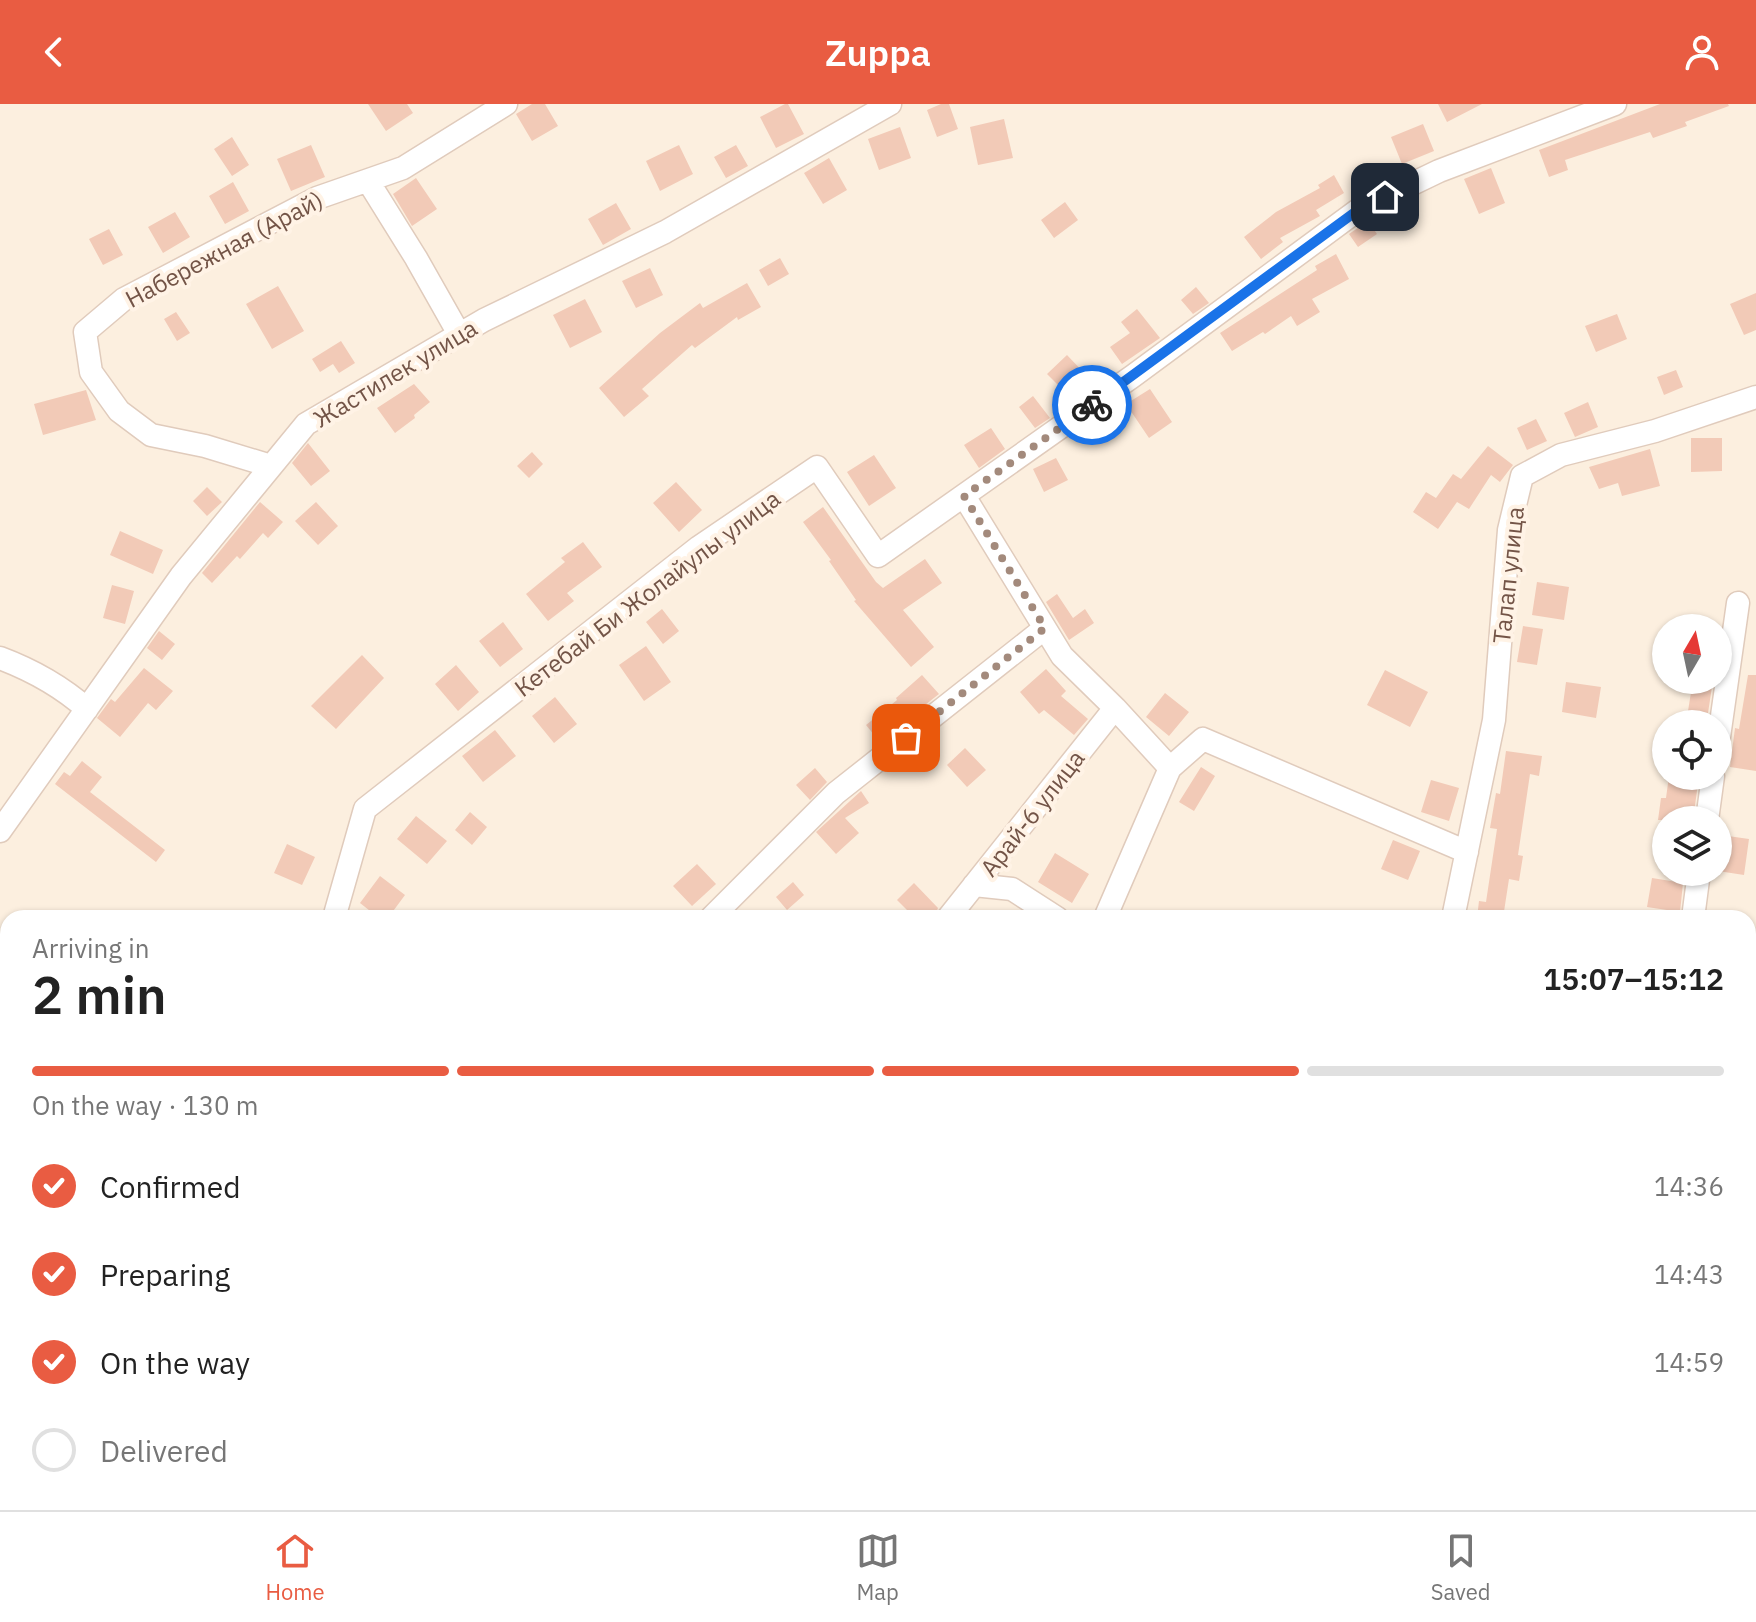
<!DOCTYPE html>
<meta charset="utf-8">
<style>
body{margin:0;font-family:"IBM Plex Sans",sans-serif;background:#f6f6f6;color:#222;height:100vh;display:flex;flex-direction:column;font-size:30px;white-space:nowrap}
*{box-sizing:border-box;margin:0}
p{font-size:26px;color:#767676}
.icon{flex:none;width:44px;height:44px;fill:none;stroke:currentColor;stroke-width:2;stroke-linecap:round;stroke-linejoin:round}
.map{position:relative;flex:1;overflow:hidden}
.details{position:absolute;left:0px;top:806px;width:1756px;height:600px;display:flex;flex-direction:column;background:#fff;border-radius:24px 24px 0 0;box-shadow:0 2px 6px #0004}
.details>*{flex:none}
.needle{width:52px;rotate:9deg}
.fabs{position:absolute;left:1652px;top:510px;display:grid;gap:16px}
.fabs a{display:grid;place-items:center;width:80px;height:80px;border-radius:50%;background:#fff;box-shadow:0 2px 6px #0004;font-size:40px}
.pin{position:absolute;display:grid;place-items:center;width:68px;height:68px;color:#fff;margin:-34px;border-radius:16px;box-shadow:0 4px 12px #0006}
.courier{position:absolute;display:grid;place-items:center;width:80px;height:80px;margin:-40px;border:6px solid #1a73e8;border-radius:50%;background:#fff;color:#222;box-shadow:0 2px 10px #0007}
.head em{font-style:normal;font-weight:600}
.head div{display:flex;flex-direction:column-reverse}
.head{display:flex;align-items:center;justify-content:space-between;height:136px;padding:0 32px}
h1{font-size:52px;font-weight:600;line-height:60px}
.bar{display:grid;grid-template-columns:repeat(4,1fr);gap:12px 8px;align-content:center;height:96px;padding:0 32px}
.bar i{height:10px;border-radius:6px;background:#e0e0e0}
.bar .active{background:#e95c42}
.bar p{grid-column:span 4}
ol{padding:0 32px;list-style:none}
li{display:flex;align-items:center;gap:24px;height:88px}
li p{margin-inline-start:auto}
li .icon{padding:8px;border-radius:50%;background:#e95c42;color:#fff;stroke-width:4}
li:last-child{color:#767676}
li i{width:44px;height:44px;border:4px solid #e0e0e0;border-radius:50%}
header{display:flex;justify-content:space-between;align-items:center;height:104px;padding:0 32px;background:#e95c42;color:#fff;font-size:36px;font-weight:600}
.dock{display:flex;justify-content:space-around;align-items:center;height:112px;border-top:2px solid #e0e0e0;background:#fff;font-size:22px;color:#767676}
.dock a{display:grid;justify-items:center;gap:4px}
.dock .active{color:#e95c42}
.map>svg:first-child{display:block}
</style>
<header><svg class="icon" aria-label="back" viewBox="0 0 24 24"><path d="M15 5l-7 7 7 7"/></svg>Zuppa<svg class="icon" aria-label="person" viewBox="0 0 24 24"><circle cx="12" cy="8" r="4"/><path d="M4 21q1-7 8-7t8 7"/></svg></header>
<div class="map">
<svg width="1756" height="1406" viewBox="0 0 1756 1406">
<rect width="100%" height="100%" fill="#fcefdf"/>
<path fill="#f2cab7" d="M 368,0 L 407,0 L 413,9 L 386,27 Z
M 532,0 L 545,0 L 558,22 L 532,37 L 516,10 Z
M 785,0 L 788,0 L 804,30 L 776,44 L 760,13 Z
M 941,0 L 949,0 L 958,25 L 937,33 L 927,6 Z
M 1438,0 L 1482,0 L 1447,18 Z
M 1660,0 L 1728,0 L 1729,2 L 1685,18 L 1687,22 L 1653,34 L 1650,28 L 1565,56 L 1568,66 L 1549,73 L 1539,46 Z
M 1004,15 L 1013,54 L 978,61 L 970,23 Z
M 1423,20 L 1434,47 L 1402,60 L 1391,33 Z
M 900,23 L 911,54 L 879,66 L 868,35 Z
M 232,33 L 249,61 L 232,72 L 214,45 Z
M 311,41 L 325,73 L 291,87 L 277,55 Z
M 679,41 L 693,70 L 660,87 L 646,57 Z
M 736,41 L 748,62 L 726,74 L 714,53 Z
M 829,54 L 847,86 L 823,100 L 804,69 Z
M 1491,64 L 1505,99 L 1479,110 L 1464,75 Z
M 1334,71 L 1344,89 L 1316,106 L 1320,112 L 1280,134 L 1283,138 L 1261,155 L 1244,133 L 1276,108 L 1320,84 L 1318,81 Z
M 416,74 L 437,105 L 412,122 L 393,90 Z
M 233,78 L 249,107 L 225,120 L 209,92 Z
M 1065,98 L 1078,116 L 1054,134 L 1041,116 Z
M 616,99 L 631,125 L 603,141 L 588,115 Z
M 175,108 L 190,133 L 163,149 L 148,123 Z
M 1368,117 L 1377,130 L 1358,143 L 1349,130 Z
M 109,125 L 123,151 L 103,161 L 89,135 Z
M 1336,150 L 1349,175 L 1312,195 L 1320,208 L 1297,222 L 1291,212 L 1265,230 L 1263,228 L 1232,247 L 1220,229 L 1317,166 L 1315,162 Z
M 780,154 L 789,170 L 768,182 L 759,166 Z
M 650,164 L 663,191 L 636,204 L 622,177 Z
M 747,179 L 761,203 L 738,216 L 737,213 L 695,244 L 692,241 L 642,285 L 649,292 L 624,313 L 599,284 L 660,229 L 700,199 L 703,204 Z
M 278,182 L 304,227 L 272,245 L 246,200 Z
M 1196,183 L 1209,199 L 1193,210 L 1181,196 Z
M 1756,189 L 1756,226 L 1744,231 L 1730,200 Z
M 585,195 L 602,228 L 570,244 L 553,211 Z
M 1137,205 L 1160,234 L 1122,260 L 1110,243 L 1130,229 L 1121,218 Z
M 176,208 L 190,229 L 177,237 L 164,215 Z
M 1617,210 L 1627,235 L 1596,248 L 1585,222 Z
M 341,237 L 355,259 L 339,269 L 333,260 L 320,268 L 312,255 Z
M 1067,251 L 1086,271 L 1067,290 L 1047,270 Z
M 1676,266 L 1683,283 L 1664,291 L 1657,273 Z
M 414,280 L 430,298 L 414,311 L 415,314 L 395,329 L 377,304 Z
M 1150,285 L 1172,318 L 1149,334 L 1126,300 Z
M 86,286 L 96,316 L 43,331 L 34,300 Z
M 1033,292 L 1050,314 L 1035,324 L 1019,303 Z
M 1588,298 L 1598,323 L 1575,333 L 1564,309 Z
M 1536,315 L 1547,337 L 1527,346 L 1517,324 Z
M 991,324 L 1005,345 L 979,364 L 964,341 Z
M 1691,334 L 1722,334 L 1722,367 L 1691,368 Z
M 308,339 L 330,367 L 311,382 L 292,359 Z
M 1488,342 L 1513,361 L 1500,378 L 1491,371 L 1469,405 L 1457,398 L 1438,425 L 1413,408 L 1426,388 L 1436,394 L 1453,370 L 1461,375 Z
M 1650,345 L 1660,382 L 1622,392 L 1618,379 L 1599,385 L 1589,363 Z
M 532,348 L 543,360 L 529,374 L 517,362 Z
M 874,351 L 896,384 L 869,402 L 847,368 Z
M 1056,354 L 1068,376 L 1044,388 L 1033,365 Z
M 676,378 L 702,406 L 679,428 L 653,399 Z
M 207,383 L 222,398 L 207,412 L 193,397 Z
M 260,398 L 283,418 L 268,434 L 263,429 L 240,455 L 237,452 L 212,479 L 202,469 Z
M 316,398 L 338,422 L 318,441 L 295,417 Z
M 823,403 L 876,478 L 883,484 L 925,455 L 942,479 L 903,506 L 934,543 L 911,563 L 854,497 L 856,496 L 829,457 L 831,456 L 803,418 Z
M 120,427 L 163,446 L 153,470 L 110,451 Z
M 583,438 L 602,463 L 567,489 L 574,497 L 548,517 L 526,490 L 565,458 L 561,454 Z
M 1537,478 L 1569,483 L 1564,516 L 1532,511 Z
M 112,481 L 134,487 L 125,520 L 103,514 Z
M 1057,490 L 1073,514 L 1085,505 L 1094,519 L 1069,536 L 1046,498 Z
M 662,505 L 679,527 L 663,540 L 646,518 Z
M 503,518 L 523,545 L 500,563 L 479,537 Z
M 1523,522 L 1543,525 L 1537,561 L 1517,558 Z
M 159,527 L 175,540 L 162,556 L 147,544 Z
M 646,542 L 671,578 L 644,597 L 619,561 Z
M 362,551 L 384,574 L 336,625 L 311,602 Z
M 456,561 L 479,588 L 458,607 L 435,580 Z
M 144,564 L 173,587 L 156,606 L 148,599 L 120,633 L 97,614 L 111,595 L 115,598 Z
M 1046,565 L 1066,587 L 1061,592 L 1088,615 L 1074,631 L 1044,606 L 1039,610 L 1020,588 Z
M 1385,566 L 1428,588 L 1410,623 L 1367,601 Z
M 922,571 L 939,590 L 879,637 L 866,621 L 897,596 L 896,594 Z
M 1748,571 L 1756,571 L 1756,667 L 1730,663 L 1735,624 L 1739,625 Z
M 1693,576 L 1713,576 L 1708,609 L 1688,607 Z
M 1566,578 L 1601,583 L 1596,614 L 1562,608 Z
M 1165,589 L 1189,608 L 1169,632 L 1146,613 Z
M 555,593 L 577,620 L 554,639 L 532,612 Z
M 495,626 L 516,652 L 483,678 L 462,652 Z
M 965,644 L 986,666 L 967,683 L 947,661 Z
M 1506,647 L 1542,652 L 1539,672 L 1530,670 L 1518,751 L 1523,752 L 1519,777 L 1509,775 L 1503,814 L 1477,814 L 1479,797 L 1486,798 L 1497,725 L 1490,724 L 1496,689 L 1500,690 Z
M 82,657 L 102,673 L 90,688 L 165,746 L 156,758 L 55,680 L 64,668 L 70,672 Z
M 1201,663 L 1215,672 L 1194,707 L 1179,698 Z
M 815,664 L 827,678 L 810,696 L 796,681 Z
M 1669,672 L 1699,672 L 1693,716 L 1658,716 L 1661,694 L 1666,694 Z
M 1431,676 L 1459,684 L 1449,717 L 1421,708 Z
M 861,687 L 869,699 L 845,714 L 859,729 L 836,750 L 816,728 Z
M 470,708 L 487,723 L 472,741 L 455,726 Z
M 416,712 L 447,737 L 427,760 L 397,735 Z
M 1721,731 L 1749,735 L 1744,771 L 1718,767 Z
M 1393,736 L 1420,747 L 1408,776 L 1381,765 Z
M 287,740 L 315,753 L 302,781 L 274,769 Z
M 1055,749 L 1089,770 L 1072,799 L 1038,778 Z
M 697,760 L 716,780 L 692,802 L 673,782 Z
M 380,772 L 405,791 L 388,814 L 379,814 L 360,799 Z
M 1652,774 L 1683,779 L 1680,808 L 1647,803 Z
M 793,778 L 804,791 L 787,806 L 776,793 Z
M 914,779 L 938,804 L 934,814 L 915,814 L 897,796 Z"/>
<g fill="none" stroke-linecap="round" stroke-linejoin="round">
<defs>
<path id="minor" d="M 368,77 L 416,154 L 459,230
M 271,362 L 205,342 L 151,331 L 119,307 L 91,268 L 85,228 L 124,195 L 317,94 L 403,64 L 506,0
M 964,392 L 1062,552 L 1115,604 L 1170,664
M 0,554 C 32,566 62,583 87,605
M 1718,640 L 1738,499
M 1707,716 L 1713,672
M 0,727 L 181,472 L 306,320 L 484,216 L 665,128 L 890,0
M 974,781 L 1012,785 L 1057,814
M 334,814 L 365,705 L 699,443 L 817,363 L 878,452 L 1133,272 L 1358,106 L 1439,67 L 1615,0
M 711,814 L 836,689 L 1045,524
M 948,814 L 1115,604
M 1105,814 L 1170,664 L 1203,635 L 1467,748
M 1453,814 L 1494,616 L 1509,426 L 1522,372 L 1561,351 L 1655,327 L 1756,293
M 1693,814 L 1699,768
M 0,882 L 8,902
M 0,1250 L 8,1272
M 1748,1368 L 1756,1368
M 66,1398 L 71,1406
M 322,1398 L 332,1406
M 522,1406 L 526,1398
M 825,1406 L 828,1398
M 1325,1406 L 1326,1398
M 1606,1406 L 1607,1398"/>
</defs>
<use href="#minor" stroke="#e0cbbc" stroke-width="25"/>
<path stroke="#d6ae9a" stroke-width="3" stroke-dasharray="2 6" stroke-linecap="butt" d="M 0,1297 L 8,1319"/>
<use href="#minor" stroke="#fff" stroke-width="22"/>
</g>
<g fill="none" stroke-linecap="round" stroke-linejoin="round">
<path stroke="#a38a7c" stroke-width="8" stroke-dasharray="0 14.4" d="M 906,634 L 1045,524 L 964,392 L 1092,301"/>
<path stroke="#1a73e8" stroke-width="10" d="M 1092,301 L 1358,106 L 1385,93"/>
</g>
<g text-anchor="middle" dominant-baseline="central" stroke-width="8" stroke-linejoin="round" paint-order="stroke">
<g font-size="24" fill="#735447" stroke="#fff3e6">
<text transform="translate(224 145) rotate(-28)">Набережная (Арай)</text>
<text transform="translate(395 269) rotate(-31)">Жастилек улица</text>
<text transform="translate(1508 471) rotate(-84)">Талап улица</text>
<text transform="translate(647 489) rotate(-37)">Кетебай Би Жолайулы улица</text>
<text transform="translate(1032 709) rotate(-52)">Арай-6 улица</text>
</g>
</g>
</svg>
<div class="fabs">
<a><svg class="needle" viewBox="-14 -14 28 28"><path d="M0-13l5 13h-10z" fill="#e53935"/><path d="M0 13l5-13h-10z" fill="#767676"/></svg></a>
<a><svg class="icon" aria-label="locate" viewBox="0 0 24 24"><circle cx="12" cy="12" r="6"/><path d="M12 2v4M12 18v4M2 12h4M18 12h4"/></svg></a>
<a><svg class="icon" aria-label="layers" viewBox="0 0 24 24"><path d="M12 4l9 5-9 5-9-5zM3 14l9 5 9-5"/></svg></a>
</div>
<div class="pin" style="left:906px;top:634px;background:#ea580c"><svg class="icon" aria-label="bag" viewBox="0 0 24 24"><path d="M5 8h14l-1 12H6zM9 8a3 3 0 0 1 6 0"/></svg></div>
<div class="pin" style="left:1385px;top:93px;background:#1f2937"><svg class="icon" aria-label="home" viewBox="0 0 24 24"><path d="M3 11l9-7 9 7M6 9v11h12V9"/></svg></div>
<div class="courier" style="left:1092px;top:301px"><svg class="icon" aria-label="bike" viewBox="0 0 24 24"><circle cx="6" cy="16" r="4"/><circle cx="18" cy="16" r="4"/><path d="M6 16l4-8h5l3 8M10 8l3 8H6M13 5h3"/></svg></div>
<section class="details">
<div class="head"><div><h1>2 min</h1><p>Arriving in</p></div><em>15:07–15:12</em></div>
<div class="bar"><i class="active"></i><i class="active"></i><i class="active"></i><i></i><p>On the way · 130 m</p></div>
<ol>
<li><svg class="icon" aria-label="check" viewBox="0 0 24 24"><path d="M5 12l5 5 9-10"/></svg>Confirmed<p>14:36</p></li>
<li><svg class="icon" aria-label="check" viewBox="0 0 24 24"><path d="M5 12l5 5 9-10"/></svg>Preparing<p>14:43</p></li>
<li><svg class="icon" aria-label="check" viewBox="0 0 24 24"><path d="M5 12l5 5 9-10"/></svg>On the way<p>14:59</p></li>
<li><i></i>Delivered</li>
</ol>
</section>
</div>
<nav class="dock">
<a class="active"><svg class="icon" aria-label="home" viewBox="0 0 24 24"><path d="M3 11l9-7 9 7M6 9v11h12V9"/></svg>Home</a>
<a><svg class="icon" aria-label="map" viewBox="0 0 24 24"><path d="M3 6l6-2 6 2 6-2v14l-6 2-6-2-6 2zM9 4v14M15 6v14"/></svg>Map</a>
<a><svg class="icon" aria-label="saved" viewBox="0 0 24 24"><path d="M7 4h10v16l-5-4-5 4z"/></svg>Saved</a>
</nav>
